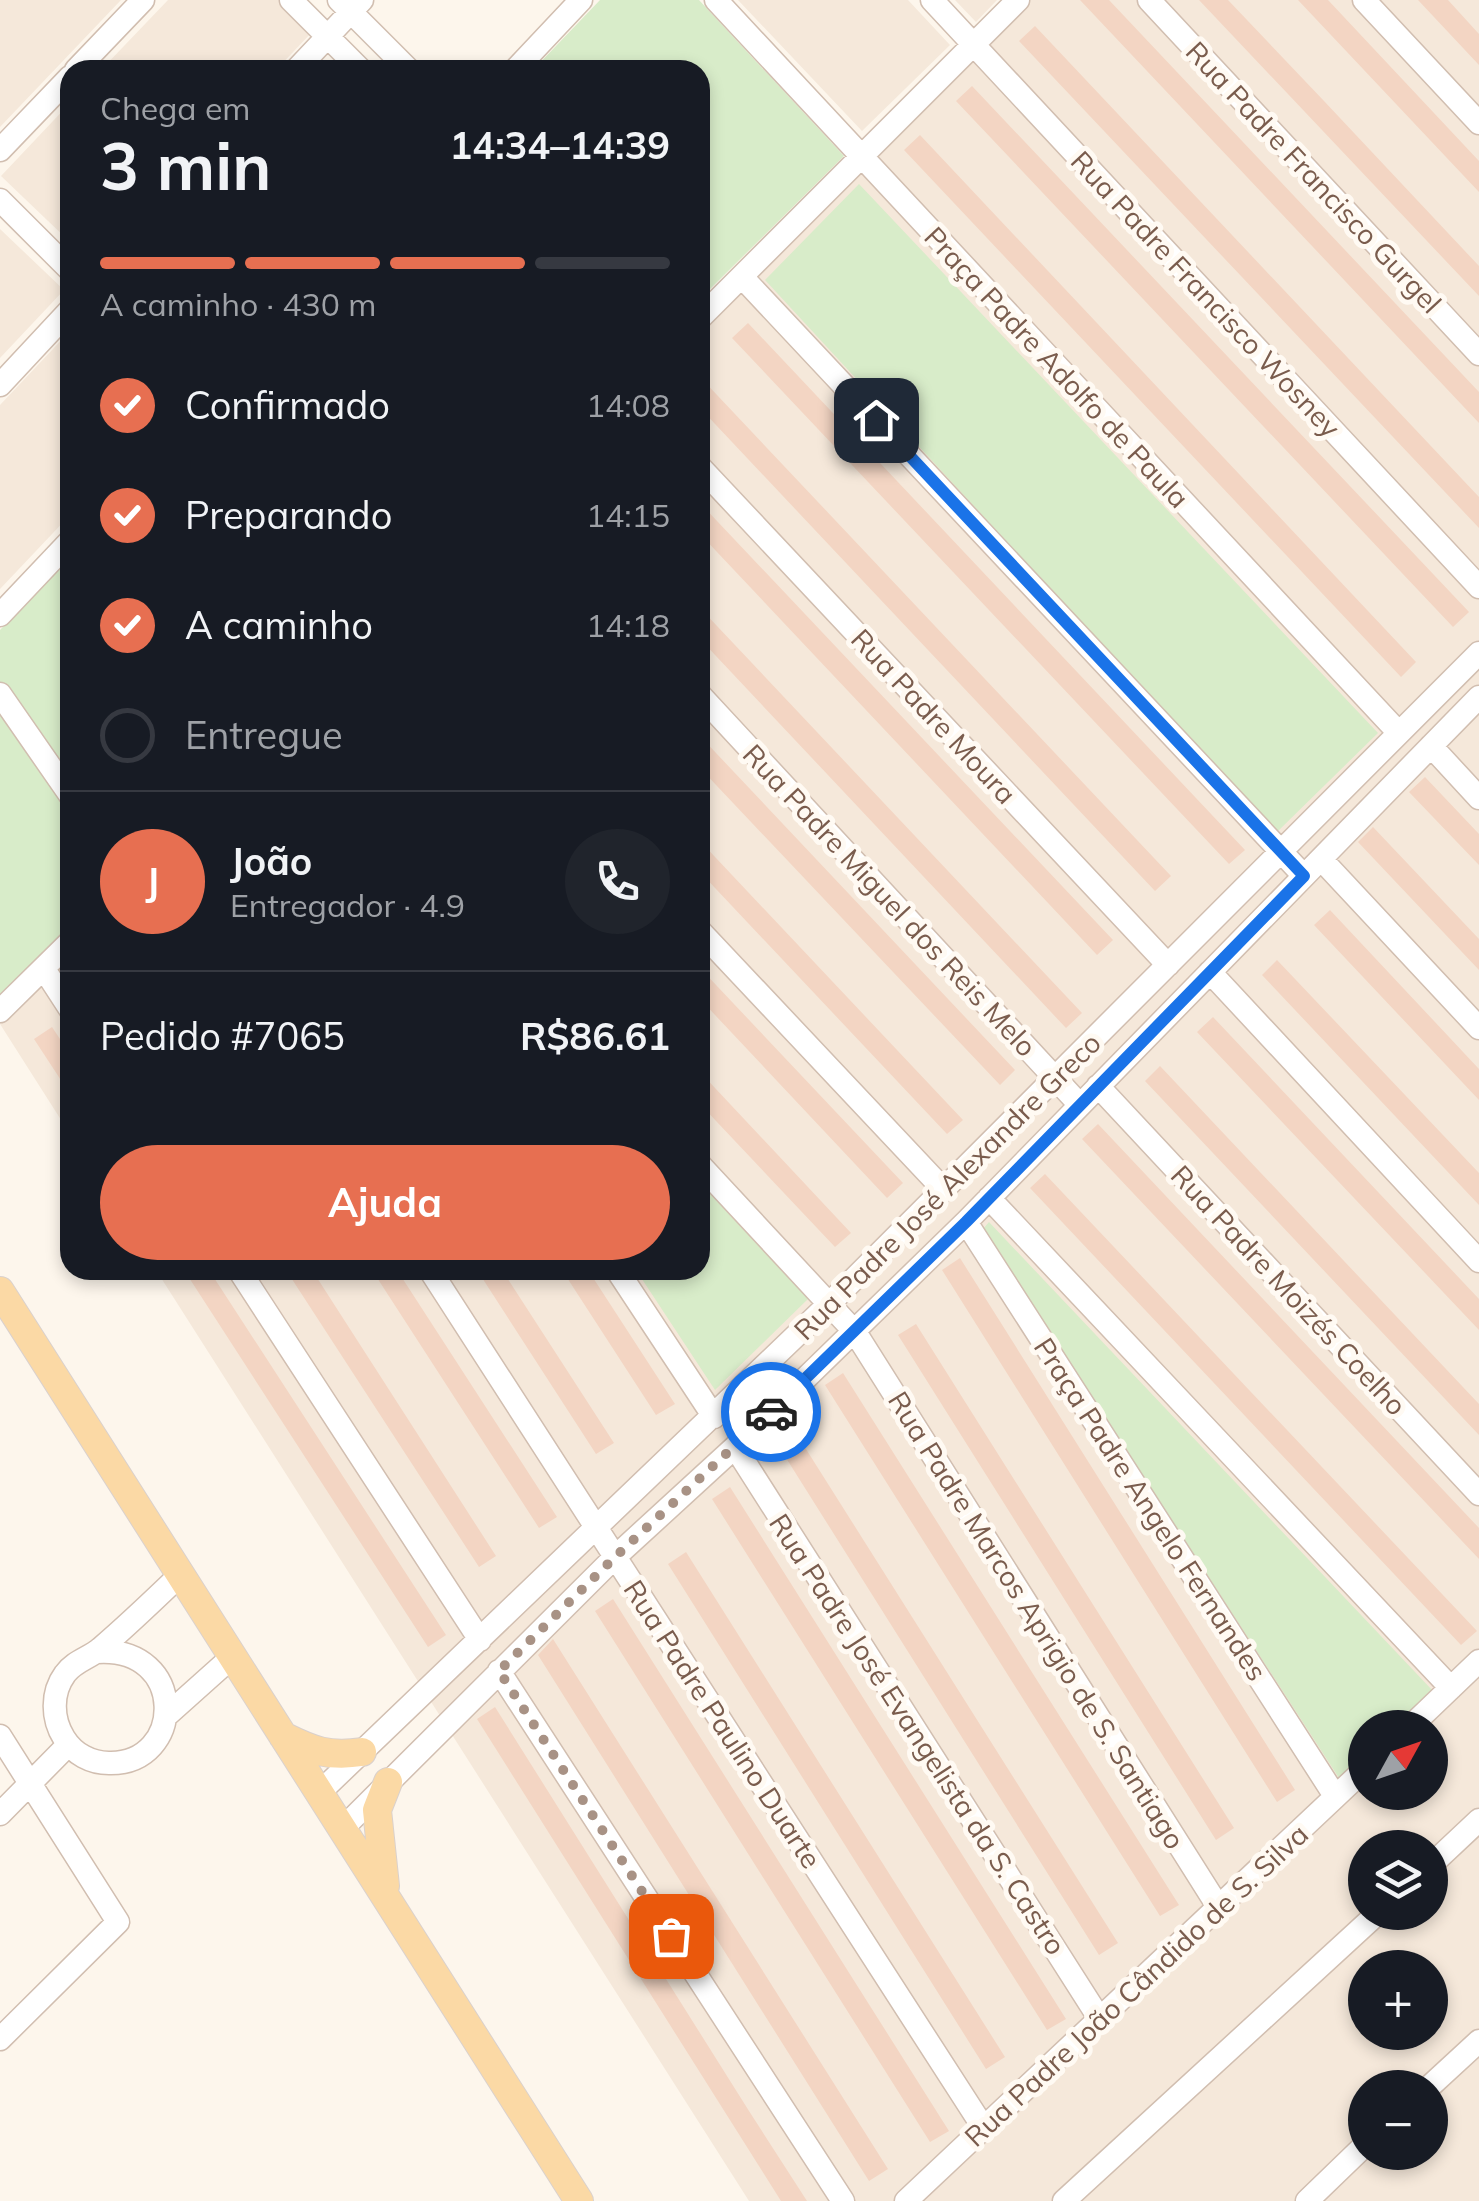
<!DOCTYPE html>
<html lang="pt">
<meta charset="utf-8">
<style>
body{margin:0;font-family:Mulish,sans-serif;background:#20242c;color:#f1f3f6;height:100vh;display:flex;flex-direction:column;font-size:38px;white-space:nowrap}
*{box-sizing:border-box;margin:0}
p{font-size:32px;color:#9ea1a6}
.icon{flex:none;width:55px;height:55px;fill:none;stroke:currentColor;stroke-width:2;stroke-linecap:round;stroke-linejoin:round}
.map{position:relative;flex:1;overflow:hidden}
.drawer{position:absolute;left:60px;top:60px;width:650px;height:1220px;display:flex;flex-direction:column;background:#171b24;border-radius:30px;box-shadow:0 5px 15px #0003}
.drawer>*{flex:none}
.needle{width:65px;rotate:50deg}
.controls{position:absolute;left:1348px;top:1710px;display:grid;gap:20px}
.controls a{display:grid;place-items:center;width:100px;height:100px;border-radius:50%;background:#171b24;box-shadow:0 5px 15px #0003;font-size:50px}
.pin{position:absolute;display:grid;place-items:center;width:85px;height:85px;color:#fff;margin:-42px;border-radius:20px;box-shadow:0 5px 15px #0006}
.courier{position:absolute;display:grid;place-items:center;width:100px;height:100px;margin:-50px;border:8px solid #1a73e8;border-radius:50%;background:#fff;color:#222;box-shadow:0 2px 12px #0007}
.overview em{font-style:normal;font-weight:700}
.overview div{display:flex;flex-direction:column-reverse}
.overview{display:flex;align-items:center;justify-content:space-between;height:170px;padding:0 40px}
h1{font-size:65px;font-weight:700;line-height:75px}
.bar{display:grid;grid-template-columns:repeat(4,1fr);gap:15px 10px;align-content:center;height:120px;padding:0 40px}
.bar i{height:12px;border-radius:8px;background:#363941}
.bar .on{background:#e76f51}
.bar p{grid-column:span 4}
.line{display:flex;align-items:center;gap:25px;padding:0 40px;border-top:2px solid #363941}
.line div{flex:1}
.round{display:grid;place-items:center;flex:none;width:105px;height:105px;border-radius:52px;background:#20242c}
ol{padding:0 40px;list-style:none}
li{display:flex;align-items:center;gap:30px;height:110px}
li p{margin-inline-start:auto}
li .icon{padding:10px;border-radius:50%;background:#e76f51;color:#fff;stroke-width:4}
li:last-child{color:#9ea1a6}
li i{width:55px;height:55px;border:5px solid #363941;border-radius:50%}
.cta{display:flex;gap:20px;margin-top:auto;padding:20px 40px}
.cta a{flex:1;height:115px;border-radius:60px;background:#e76f51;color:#fff;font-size:40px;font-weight:700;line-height:115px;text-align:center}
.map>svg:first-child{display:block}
</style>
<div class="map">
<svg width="1479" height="2201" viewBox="0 0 1479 2201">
<rect width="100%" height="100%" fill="#fdf6ec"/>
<path fill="#f5e8da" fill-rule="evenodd" d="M 0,0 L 121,0 L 0,127 Z
M 168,0 L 280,0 L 313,31 L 276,70 L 101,70 Z
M 738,0 L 908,0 L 950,45 L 862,131 Z
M 955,0 L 997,0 L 976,22 Z
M 1018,0 L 1479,0 L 1479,2201 L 749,2201 L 156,1270 L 700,1270 L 700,318 ZM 1365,1728 L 1430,1728 L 1430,1792 L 1365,1792 ZM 1365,1848 L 1430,1848 L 1430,1912 L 1365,1912 ZM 1365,1968 L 1430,1968 L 1430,2032 L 1365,2032 ZM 1365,2088 L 1430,2088 L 1430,2152 L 1365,2152 Z
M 70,103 L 70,242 L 1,176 Z
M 0,229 L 64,290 L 0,358 Z
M 70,331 L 70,515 L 0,589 L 0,405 Z
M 70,942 L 70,1134 L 0,1024 L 0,1011 Z"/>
<path fill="#d8ecc9" d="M 600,0 L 699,0 L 844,156 L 700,299 L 700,70 L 533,70 Z
M 859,184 L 1378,733 L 1276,833 L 765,280 Z
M 70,556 L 70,925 L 0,995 L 0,630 Z
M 700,1183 L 808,1299 L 715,1390 L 636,1270 L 700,1270 Z
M 989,1222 L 1433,1691 L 1393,1727 L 1365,1728 L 1365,1754 L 1339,1778 L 983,1229 Z"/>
<path fill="#f3d5c3" d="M 1080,0 L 1109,0 L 1479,392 L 1479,423 Z
M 1199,0 L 1228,0 L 1324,101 L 1479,266 L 1479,296 Z
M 1298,0 L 1328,0 L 1479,161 L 1479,192 Z
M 1418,0 L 1448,0 L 1479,34 L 1479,65 Z
M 1035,26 L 1479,497 L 1479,528 L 1019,41 Z
M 972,86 L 1469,612 L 1453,627 L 956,101 Z
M 920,135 L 1416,662 L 1401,677 L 904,150 Z
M 748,323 L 1245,850 L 1229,864 L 732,338 Z
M 700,377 L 1171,876 L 1155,891 L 700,408 Z
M 700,503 L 1113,940 L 1097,955 L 700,534 Z
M 700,608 L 1082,1013 L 1066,1028 L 700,639 Z
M 700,736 L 1015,1070 L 1000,1085 L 700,768 Z
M 1425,777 L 1479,834 L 1479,865 L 1409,792 Z
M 1373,827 L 1479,939 L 1479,970 L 1358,842 Z
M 700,841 L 963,1120 L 947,1134 L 700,872 Z
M 1330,910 L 1479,1069 L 1479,1100 L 1314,925 Z
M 1277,960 L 1479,1173 L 1479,1205 L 1262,975 Z
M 700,968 L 903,1183 L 887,1198 L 700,999 Z
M 1213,1017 L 1479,1299 L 1479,1330 L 1197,1032 Z
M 52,1027 L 70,1054 L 70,1094 L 34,1039 Z
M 1160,1066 L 1479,1404 L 1479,1435 L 1145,1081 Z
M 700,1072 L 851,1233 L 835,1247 L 700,1104 Z
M 1098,1124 L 1479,1528 L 1479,1559 L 1082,1139 Z
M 1045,1174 L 1477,1631 L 1461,1645 L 1030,1188 Z
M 960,1258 L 1295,1790 L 1277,1802 L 942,1270 Z
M 184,1270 L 209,1270 L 446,1635 L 428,1647 Z
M 286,1270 L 312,1270 L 496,1556 L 479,1567 Z
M 372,1270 L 397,1270 L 557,1517 L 539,1528 Z
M 477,1270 L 502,1270 L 614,1443 L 596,1454 Z
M 562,1270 L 588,1270 L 675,1404 L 656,1415 Z
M 916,1324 L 1234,1828 L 1216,1840 L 898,1335 Z
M 843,1373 L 1179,1905 L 1160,1916 L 825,1385 Z
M 799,1438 L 1118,1943 L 1099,1955 L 781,1450 Z
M 730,1487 L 1066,2019 L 1047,2030 L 712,1499 Z
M 686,1552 L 1005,2057 L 986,2069 L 668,1564 Z
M 613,1599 L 949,2131 L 930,2142 L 595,1611 Z
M 553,1639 L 888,2169 L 869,2181 L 538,1655 Z
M 495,1707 L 749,2111 L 807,2201 L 781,2201 L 764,2174 L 477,1719 Z"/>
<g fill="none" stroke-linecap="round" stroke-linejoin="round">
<defs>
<path id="minor" d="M 291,0 L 361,70
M 339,0 L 409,70
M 716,0 L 1399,733
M 932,0 L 1479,587
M 1149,0 L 1479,354
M 1364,0 L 1479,123
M 76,70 L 143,0
M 296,70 L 362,0
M 515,70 L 581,0
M 0,150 L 70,77
M 0,200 L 70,270
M 742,277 L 1304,876
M 700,318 L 1018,0
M 0,385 L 70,310
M 700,467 L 1168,965
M 0,615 L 70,541
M 0,694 L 70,795
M 700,695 L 1080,1105
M 1431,746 L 1479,798
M 1321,859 L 1479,1028
M 700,931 L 944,1190
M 44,969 L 70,1009
M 1210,972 L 1479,1261
M 0,1011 L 70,942
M 1098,1086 L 1479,1494
M 700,1165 L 855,1332 L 1219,1908
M 989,1198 L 1451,1688
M 966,1222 L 1335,1796
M 239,1270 L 480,1640
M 430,1270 L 983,2127
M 617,1270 L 714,1417
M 735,1447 L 1101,2021
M 97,1652 C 188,1646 185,1765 109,1763 C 91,1763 74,1754 64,1738 C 52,1719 51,1693 65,1674 C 74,1661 90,1658 101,1648 C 128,1625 154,1600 180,1575
M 499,1671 L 843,2201
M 166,1716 L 232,1657
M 1409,1728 L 1479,1661
M 0,1736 L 118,1922 L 0,2039
M 320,1792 L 830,1303 L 1479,653
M 0,1814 L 68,1745
M 343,1828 L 615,1557 L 735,1447 L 966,1222 L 1479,697
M 1430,1866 L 1479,1820
M 1428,2088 L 1479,2041
M 906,2201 L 1365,1769
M 1064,2201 L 1379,1912
M 1307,2201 L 1365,2145"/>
<path id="major" d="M 0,1291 L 579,2201
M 283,1736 C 313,1751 329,1757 362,1752
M 385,1886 L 377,1810 L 388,1782"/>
</defs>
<use href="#minor" stroke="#d1beb0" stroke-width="25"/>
<use href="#major" stroke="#dad1cd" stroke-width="30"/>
<use href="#minor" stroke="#fff" stroke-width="22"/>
<use href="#major" stroke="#fbd9a5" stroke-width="28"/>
</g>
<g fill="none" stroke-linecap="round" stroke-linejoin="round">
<path stroke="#a89285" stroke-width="10" stroke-dasharray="0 18" d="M 671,1936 L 499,1671 L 615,1557 L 771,1412"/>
<path stroke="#1a73e8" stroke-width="12" d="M 771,1412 L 966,1222 L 1304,876 L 876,420"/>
</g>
<g text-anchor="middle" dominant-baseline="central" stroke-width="10" stroke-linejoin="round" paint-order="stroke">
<g font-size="28" fill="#7a5c4d" stroke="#fffaf3">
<text transform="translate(1314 177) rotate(47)">Rua Padre Francisco Gurgel</text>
<text transform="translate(1206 294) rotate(47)">Rua Padre Francisco Wosney</text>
<text transform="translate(1057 367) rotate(47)">Praça Padre Adolfo de Paula</text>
<text transform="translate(934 716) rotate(47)">Rua Padre Moura</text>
<text transform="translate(890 900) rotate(47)">Rua Padre Miguel dos Reis Melo</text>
<text transform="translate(947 1186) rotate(-45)">Rua Padre José Alexandre Greco</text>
<text transform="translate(1289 1290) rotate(47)">Rua Padre Moizés Coelho</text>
<text transform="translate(1151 1509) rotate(57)">Praça Padre Angelo Fernandes</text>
<text transform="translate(1037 1620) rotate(58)">Rua Padre Marcos Aprigio de S. Santiago</text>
<text transform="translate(723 1724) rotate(57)">Rua Padre Paulino Duarte</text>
<text transform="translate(918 1734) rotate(57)">Rua Padre José Evangelista da S. Castro</text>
<text transform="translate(1136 1985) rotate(-43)">Rua Padre João Cândido de S. Silva</text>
</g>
</g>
</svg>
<div class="controls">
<a><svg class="needle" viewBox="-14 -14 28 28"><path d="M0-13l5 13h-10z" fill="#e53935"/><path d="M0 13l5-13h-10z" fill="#9ea1a6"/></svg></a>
<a><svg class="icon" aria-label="layers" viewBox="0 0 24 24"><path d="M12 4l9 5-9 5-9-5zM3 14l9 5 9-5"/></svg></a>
<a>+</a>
<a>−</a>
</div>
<div class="pin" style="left:671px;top:1936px;background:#ea580c"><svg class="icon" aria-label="bag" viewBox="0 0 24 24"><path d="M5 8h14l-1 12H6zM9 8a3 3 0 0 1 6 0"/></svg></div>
<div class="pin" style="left:876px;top:420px;background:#1f2937"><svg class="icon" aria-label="home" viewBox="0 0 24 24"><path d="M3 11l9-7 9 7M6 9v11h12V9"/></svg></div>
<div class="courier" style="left:771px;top:1412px"><svg class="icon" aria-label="car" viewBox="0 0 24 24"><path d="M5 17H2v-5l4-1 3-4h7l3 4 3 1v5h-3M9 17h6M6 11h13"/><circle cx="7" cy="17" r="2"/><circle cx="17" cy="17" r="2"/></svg></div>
<section class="drawer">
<div class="overview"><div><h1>3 min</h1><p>Chega em</p></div><em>14:34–14:39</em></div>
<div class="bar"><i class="on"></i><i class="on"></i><i class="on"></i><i></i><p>A caminho · 430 m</p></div>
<ol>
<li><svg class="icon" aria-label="check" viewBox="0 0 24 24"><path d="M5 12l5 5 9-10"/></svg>Confirmado<p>14:08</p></li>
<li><svg class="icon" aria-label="check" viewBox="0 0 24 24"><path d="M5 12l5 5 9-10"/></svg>Preparando<p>14:15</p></li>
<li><svg class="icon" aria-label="check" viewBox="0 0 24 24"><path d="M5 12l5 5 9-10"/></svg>A caminho<p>14:18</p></li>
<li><i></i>Entregue</li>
</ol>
<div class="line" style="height:180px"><b class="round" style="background:#e76f51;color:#fff">J</b><div><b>João</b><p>Entregador · 4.9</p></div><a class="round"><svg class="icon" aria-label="phone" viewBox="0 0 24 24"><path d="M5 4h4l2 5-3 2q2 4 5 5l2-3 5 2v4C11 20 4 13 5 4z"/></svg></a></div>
<div class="line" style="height:130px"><div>Pedido #7065</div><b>R$86.61</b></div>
<div class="cta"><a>Ajuda</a></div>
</section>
</div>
